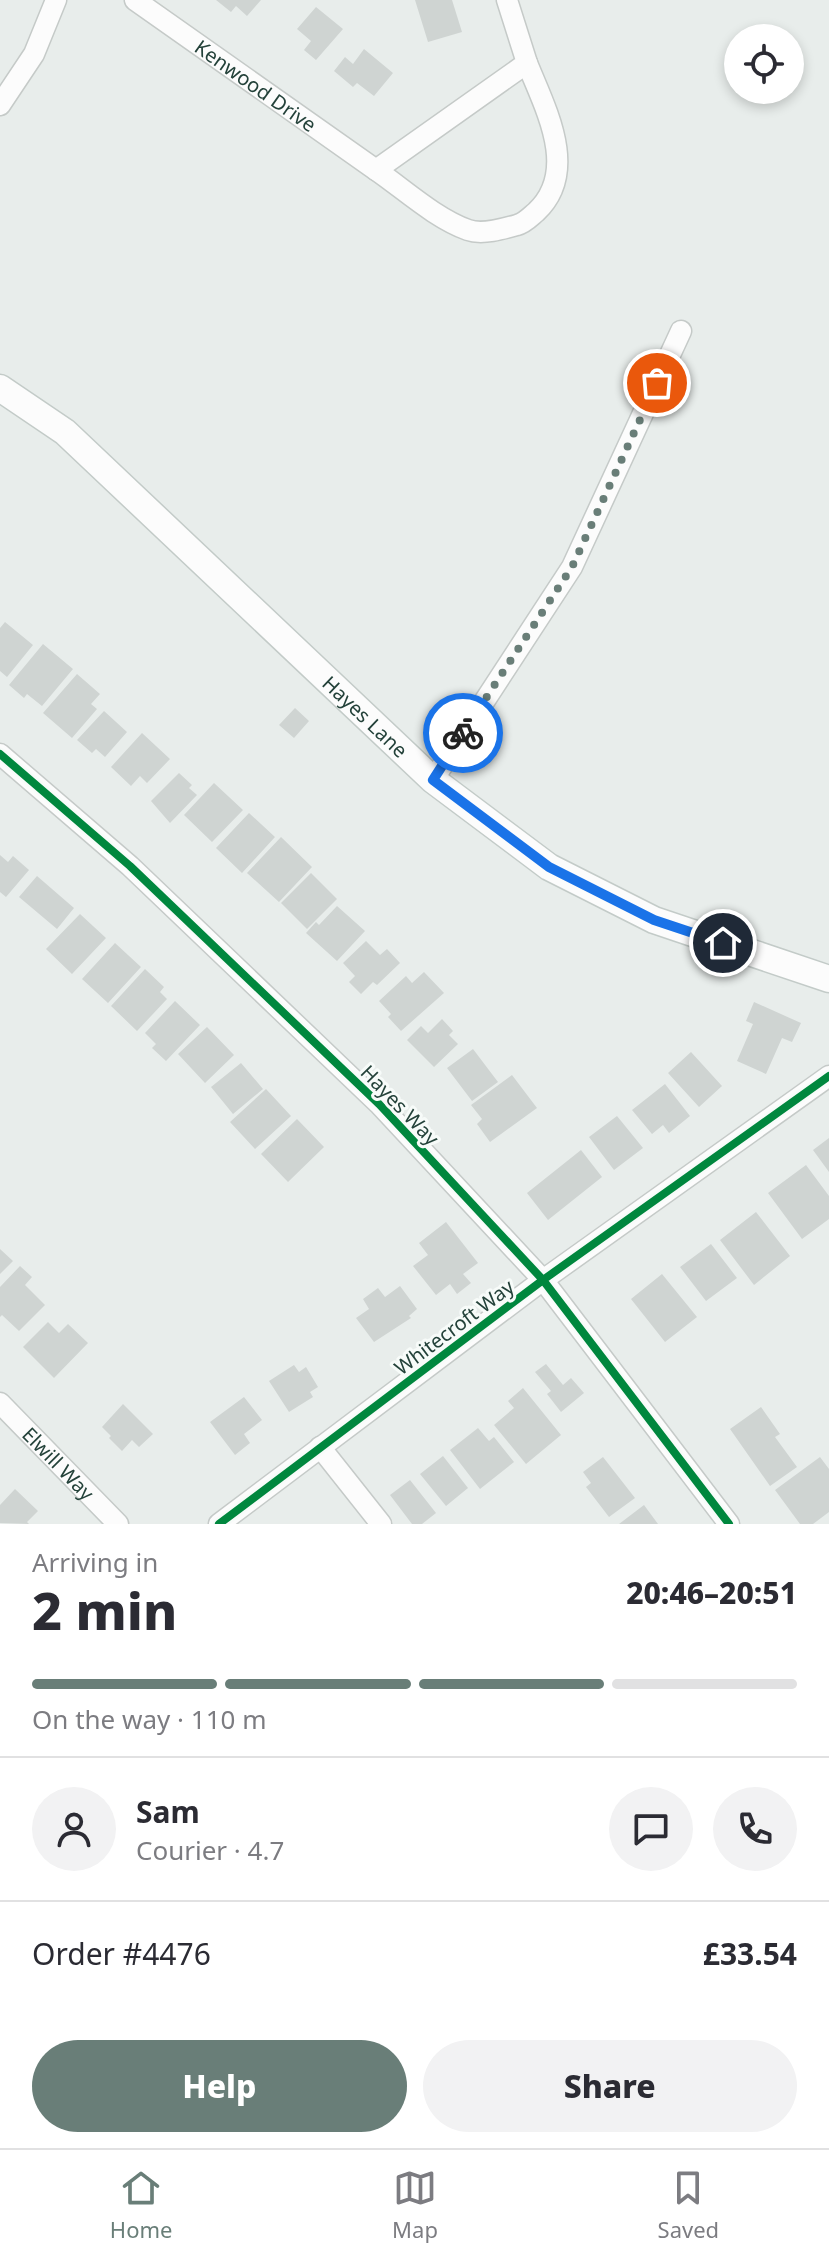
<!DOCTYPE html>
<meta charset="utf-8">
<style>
body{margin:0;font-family:"Noto Sans",sans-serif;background:#f2f2f3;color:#2b2b33;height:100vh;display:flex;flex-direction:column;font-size:30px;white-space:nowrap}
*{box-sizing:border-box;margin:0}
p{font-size:26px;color:#7c7c81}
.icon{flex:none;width:44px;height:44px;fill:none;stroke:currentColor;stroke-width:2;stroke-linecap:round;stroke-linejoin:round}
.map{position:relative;height:1524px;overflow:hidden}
.sheet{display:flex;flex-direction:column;background:#fff;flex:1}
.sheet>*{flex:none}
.buttons{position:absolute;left:724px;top:24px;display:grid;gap:16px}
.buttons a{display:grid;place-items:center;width:80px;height:80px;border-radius:50%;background:#fff;box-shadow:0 4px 12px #0003;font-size:40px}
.pin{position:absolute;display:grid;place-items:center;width:68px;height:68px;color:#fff;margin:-34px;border:4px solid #fff;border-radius:50%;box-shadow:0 2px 8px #0007}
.courier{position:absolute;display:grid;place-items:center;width:80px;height:80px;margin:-40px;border:6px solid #1a73e8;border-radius:50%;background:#fff;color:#222;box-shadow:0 2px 10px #0007}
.headline em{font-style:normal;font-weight:800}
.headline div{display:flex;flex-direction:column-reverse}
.headline{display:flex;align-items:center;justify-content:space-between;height:136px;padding:0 32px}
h1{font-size:52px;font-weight:800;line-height:60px}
.bar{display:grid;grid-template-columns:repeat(4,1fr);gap:12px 8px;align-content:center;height:96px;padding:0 32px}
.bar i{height:10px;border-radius:6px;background:#e1e1e2}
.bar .active{background:#697e78}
.bar p{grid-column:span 4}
.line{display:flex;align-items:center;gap:20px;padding:0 32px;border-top:2px solid #e1e1e2}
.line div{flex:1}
.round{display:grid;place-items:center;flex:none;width:84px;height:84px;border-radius:42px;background:#f2f2f3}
.button{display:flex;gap:16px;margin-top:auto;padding:16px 32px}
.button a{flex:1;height:92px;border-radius:48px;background:#697e78;color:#fff;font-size:32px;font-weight:800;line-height:92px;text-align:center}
.button a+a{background:#f2f2f3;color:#2b2b33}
.menu{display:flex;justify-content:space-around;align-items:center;height:112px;border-top:2px solid #e1e1e2;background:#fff;font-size:22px;color:#7c7c81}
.menu a{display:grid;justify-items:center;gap:4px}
.menu .active{color:#697e78}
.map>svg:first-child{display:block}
</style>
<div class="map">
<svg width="829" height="1524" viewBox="0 0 829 1524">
<rect width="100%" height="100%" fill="#e8edeb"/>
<path fill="#cfd4d2" d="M 216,0 L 261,0 L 247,16 L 236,6 L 231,12 Z
M 415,0 L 452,0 L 462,32 L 428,42 Z
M 316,7 L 343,29 L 316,60 L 304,50 L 311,41 L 297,29 Z
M 364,49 L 393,73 L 374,96 L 357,83 L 353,87 L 334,71 L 345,57 L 353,64 Z
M 5,622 L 33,645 L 7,677 L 0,671 L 0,628 Z
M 43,644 L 73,669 L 42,706 L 27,694 L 24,698 L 9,685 Z
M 77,674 L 100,694 L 91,704 L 97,709 L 72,738 L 43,713 Z
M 295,708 L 309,721 L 294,738 L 279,725 Z
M 104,711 L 127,732 L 105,757 L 96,749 L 92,753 L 77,740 Z
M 142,733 L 170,759 L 147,783 L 140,776 L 131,786 L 111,767 Z
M 179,773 L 192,785 L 189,788 L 197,795 L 170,823 L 151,801 Z
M 214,783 L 243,810 L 212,842 L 184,815 Z
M 249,813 L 275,837 L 242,873 L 216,848 Z
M 281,837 L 312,867 L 279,902 L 247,873 Z
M 0,855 L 8,862 L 13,856 L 29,870 L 6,897 L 0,892 Z
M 311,873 L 337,899 L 307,929 L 281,903 Z
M 37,876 L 74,908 L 57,929 L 19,897 Z
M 337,906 L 365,931 L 337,961 L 306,933 L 316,922 L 319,925 Z
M 80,914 L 106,938 L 72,974 L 46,949 Z
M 366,941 L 380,955 L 387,949 L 400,963 L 377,985 L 373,982 L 361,994 L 349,982 L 355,976 L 343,963 Z
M 115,943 L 141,967 L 108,1003 L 82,979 Z
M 145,969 L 164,987 L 160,992 L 167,999 L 137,1031 L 111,1006 Z
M 424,972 L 444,993 L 401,1031 L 388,1017 L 391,1014 L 379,1001 L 406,976 L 412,983 Z
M 175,1001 L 200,1025 L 166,1061 L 152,1048 L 156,1044 L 145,1033 Z
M 754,1002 L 801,1023 L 792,1042 L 782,1038 L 766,1074 L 737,1061 L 753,1024 L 746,1021 Z
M 442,1019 L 453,1031 L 449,1035 L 458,1044 L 434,1067 L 407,1040 L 421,1026 L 428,1033 Z
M 207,1027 L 234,1055 L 205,1083 L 178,1054 Z
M 473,1049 L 498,1082 L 472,1101 L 447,1068 Z
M 691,1052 L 722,1086 L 699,1107 L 668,1073 Z
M 241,1063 L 263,1089 L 233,1114 L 211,1087 Z
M 512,1075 L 537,1108 L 490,1142 L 477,1124 L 482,1119 L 471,1105 Z
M 665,1084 L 690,1116 L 669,1133 L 663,1125 L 652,1134 L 632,1110 Z
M 266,1089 L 291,1116 L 255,1149 L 230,1122 Z
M 617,1116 L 643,1148 L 614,1170 L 589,1137 Z
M 297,1119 L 324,1147 L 288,1182 L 261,1154 Z
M 829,1138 L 829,1172 L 813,1150 Z
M 581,1150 L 602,1177 L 548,1220 L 527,1193 Z
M 806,1165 L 829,1196 L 829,1219 L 802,1239 L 768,1193 Z
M 756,1212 L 790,1256 L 754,1285 L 720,1240 Z
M 446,1222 L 478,1263 L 463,1274 L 471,1283 L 457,1294 L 450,1284 L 436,1295 L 413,1266 L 428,1255 L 419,1243 Z
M 711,1244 L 737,1278 L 706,1301 L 680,1267 Z
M 0,1249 L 13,1261 L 0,1274 Z
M 20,1266 L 32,1277 L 25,1285 L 45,1305 L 19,1331 L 2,1315 L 0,1317 L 0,1287 Z
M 662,1274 L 697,1317 L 665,1342 L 631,1299 Z
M 400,1286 L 417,1309 L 409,1316 L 411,1318 L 374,1342 L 356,1318 L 369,1309 L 363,1299 L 378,1288 L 385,1297 Z
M 48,1322 L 59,1333 L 68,1324 L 88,1343 L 54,1378 L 23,1347 Z
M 546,1364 L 563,1385 L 571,1378 L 584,1393 L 561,1412 L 547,1394 L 551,1391 L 535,1372 Z
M 294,1365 L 299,1372 L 306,1367 L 318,1387 L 310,1392 L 313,1397 L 289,1412 L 269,1381 Z
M 523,1388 L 561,1435 L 526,1464 L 494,1425 L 514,1408 L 508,1401 Z
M 244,1397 L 262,1420 L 244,1434 L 250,1443 L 235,1455 L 210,1422 Z
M 123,1404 L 153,1434 L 139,1447 L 132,1440 L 122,1451 L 109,1438 L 111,1436 L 102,1427 Z
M 761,1407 L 780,1434 L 775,1437 L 797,1467 L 770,1486 L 730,1429 Z
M 478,1428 L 489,1441 L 494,1437 L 514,1462 L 480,1489 L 450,1450 Z
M 443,1456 L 468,1488 L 446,1506 L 420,1474 Z
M 603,1457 L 635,1498 L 609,1517 L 586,1487 L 591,1483 L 583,1472 Z
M 820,1457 L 829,1469 L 829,1512 L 813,1524 L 800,1524 L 775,1490 Z
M 410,1480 L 436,1513 L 422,1524 L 412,1524 L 390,1495 Z
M 15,1489 L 38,1511 L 27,1522 L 29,1524 L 0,1523 L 0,1505 Z
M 644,1505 L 658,1524 L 619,1524 Z"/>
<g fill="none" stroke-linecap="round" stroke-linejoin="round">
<defs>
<g id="minor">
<path id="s1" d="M 135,0 L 376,170 L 527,63 L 507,0"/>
<path d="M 0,105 L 34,54 L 56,0"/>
<path d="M 376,170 C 405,190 435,218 468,230 C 482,235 503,229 517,225 C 525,223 530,217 536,212 C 580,171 545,108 527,63"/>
<path d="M 0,754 L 130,866 L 379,1104 L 543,1280 L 729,1524"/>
<path d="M 433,780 L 572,567 L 681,331"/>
<path id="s2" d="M 0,1403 L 118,1524"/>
<path d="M 320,1447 L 381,1524"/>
<path d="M 219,1524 L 543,1280 L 829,1076"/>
</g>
<g id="secondary">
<path id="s3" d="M 0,388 L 65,432 L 433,780 L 549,867 L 654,920 L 829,979"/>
</g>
</defs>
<use href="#minor" stroke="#c5cac8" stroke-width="23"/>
<use href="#secondary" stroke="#c3cbc8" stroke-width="29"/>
<use href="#minor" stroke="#fcfcfc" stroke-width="20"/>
<use href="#secondary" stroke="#fcfcfc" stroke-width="26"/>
<defs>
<path id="cycleway" d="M 0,754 L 130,866 L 379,1104 L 543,1280 L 729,1524
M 219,1524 L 543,1280 L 829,1076"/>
</defs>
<use href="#cycleway" stroke="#f7fbf9" stroke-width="13"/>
<use href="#cycleway" stroke="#00873e" stroke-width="8"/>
</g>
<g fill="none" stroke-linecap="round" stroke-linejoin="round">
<path stroke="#697e78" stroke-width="8" stroke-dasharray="0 14.4" d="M 463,733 L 572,567 L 657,383"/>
<path stroke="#1a73e8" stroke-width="10" d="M 463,733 L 433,780 L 549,867 L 654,920 L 723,943"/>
</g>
<g text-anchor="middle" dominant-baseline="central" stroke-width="6" stroke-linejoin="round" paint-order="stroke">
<g font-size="20" fill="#24423a" stroke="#f7fbf9">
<text stroke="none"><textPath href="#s1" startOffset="148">Kenwood Drive</textPath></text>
<text stroke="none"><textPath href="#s3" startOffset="492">Hayes Lane</textPath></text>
<text transform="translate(400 1105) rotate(46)">Hayes Way</text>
<text transform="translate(454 1327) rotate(-37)">Whitecroft Way</text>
<text stroke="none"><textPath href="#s2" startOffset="84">Elwill Way</textPath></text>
</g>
</g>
</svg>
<div class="buttons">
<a><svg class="icon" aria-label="locate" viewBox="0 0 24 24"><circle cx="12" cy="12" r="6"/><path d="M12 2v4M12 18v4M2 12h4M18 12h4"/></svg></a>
</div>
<div class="pin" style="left:657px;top:383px;background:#ea580c"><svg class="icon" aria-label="bag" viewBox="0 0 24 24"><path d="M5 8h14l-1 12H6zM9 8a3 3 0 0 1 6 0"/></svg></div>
<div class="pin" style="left:723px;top:943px;background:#1f2937"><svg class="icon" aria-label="home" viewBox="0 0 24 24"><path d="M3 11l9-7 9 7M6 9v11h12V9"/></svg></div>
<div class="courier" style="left:463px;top:733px"><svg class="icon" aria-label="bike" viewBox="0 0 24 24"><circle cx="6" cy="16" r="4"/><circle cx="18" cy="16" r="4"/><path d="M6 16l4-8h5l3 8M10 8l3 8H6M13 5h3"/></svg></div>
</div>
<section class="sheet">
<div class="headline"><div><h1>2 min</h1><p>Arriving in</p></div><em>20:46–20:51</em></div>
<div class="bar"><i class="active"></i><i class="active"></i><i class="active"></i><i></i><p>On the way · 110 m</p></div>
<div class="line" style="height:144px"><a class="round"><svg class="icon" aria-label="person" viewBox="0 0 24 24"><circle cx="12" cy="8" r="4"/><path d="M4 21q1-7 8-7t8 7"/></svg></a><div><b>Sam</b><p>Courier · 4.7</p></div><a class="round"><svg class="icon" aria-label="chat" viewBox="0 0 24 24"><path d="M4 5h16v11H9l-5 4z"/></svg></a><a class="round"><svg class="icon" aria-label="phone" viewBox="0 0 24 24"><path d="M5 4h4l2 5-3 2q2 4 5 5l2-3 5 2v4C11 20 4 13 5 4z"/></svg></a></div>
<div class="line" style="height:104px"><div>Order #4476</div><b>£33.54</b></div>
<div class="button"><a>Help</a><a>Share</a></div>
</section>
<nav class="menu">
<a class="active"><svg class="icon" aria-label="home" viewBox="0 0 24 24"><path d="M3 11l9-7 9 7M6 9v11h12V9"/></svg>Home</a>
<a><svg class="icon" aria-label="map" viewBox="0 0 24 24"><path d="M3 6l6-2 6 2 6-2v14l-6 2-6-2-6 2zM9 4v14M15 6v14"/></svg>Map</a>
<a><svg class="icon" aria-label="saved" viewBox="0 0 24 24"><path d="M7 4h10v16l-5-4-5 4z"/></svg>Saved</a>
</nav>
